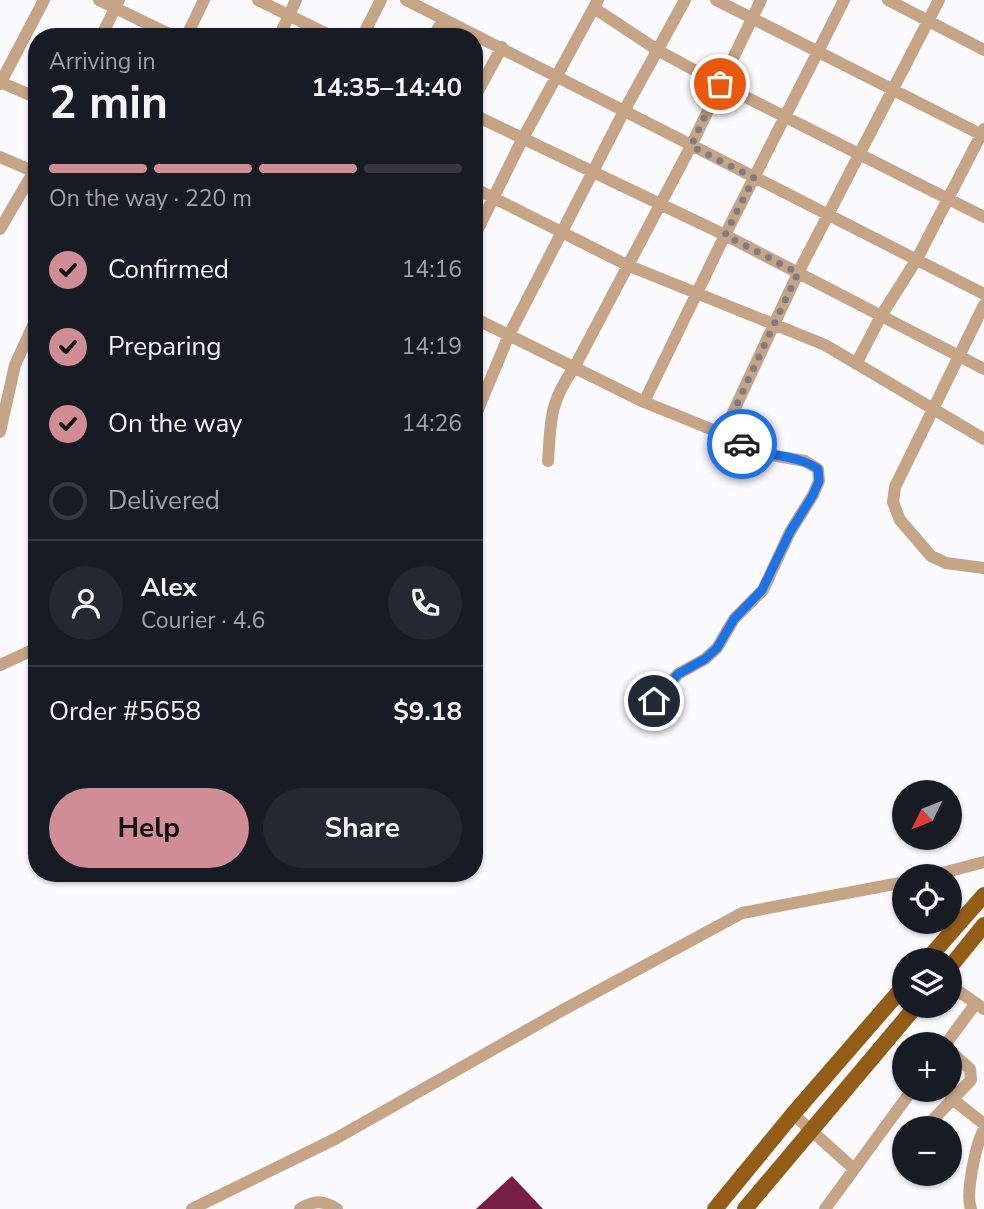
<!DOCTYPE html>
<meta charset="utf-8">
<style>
body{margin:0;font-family:"Nunito Sans",sans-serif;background:#242831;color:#f1f3f6;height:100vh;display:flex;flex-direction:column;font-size:26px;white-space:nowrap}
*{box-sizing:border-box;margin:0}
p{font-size:23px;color:#9ea1a6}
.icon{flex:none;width:38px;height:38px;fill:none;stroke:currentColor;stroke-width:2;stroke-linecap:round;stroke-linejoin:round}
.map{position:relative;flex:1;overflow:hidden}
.drawer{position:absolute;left:28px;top:28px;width:455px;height:854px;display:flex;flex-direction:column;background:#171b24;border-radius:28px;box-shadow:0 2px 5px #0004}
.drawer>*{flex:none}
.needle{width:46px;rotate:227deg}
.tools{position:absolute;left:892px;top:780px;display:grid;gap:14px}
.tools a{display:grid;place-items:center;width:70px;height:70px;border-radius:50%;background:#171b24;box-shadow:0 2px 5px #0004;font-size:35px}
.pin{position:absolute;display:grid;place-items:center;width:60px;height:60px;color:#fff;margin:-30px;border:4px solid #fff;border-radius:50%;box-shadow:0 2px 7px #0007}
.courier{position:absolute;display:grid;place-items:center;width:70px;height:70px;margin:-35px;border:5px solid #1a73e8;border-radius:50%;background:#fff;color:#222;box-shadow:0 2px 9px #0007}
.overview em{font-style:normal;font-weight:700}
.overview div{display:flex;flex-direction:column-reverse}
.overview{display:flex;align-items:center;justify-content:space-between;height:119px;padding:0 21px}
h1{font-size:46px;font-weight:700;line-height:52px}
.bar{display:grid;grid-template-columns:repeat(4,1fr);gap:10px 7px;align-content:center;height:84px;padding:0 21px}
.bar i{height:9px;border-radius:5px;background:#363941}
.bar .active{background:#d08d93}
.bar p{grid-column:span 4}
.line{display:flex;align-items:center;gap:18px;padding:0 21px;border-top:2px solid #363941}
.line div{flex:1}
.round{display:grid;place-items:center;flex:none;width:74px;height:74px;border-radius:37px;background:#242831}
ol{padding:0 21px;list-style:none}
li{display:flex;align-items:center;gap:21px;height:77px}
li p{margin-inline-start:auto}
li .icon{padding:7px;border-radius:50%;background:#d08d93;color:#111;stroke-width:4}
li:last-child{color:#9ea1a6}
li i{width:38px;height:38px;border:4px solid #363941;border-radius:50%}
.action{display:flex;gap:14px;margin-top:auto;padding:14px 21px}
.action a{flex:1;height:80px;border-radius:42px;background:#d08d93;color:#111;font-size:28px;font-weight:700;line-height:80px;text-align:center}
.action a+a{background:#242831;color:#f1f3f6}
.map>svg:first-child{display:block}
</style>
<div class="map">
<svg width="984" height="1209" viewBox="0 0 984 1209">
<rect width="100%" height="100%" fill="#fafaff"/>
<path fill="#771e45" d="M 512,1176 L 543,1209 L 476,1209 Z"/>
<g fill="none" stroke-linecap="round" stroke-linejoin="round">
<path stroke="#c5a586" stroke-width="12" d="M 99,0 L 175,37
M 258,0 L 333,37
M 406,0 L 984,294
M 716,0 L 984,136
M 888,0 L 984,50
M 594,8 L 659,51 L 720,84 L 984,217
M 101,37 L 119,0
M 186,37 L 204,0
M 279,37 L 296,0
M 362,37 L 381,0
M 433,37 L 444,19
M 0,82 L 37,98
M 0,84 L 44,0
M 474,98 L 502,47
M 474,115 L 725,235 L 984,369
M 0,157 L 37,173
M 474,188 L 627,265 L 825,345 L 984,439
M 0,229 L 37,166
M 474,237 L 522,140 L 598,0
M 984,305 L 895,487 L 893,502 L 900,520 L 931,556 L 946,563 L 984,568
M 474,318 L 644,402 L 723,434 L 759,453 L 805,461 L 818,469 L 819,481 L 813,495 L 790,532 L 763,590 L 734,619 L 717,648 L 705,659 L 678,674 L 654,701
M 856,364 L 881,316 L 917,259 L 984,129
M 644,402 L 725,235 L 844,0
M 474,419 L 509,335 L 624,111 L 685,0
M 0,432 L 15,365 L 37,317
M 723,434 L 798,273 L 939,0
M 548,461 C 551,420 549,403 574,368 L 691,146 L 761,0
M 0,665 L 37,648
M 927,877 L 984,862
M 950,985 L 984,1009
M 945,1045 L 976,1003
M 951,1098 L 984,1124
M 793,1114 L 854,1169
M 924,1129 L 971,1080 L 970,1069 L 950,1051
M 192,1209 L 335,1139 L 561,1011 L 742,913 L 905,882
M 300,1209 C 314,1200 323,1200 337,1209
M 825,1209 L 912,1090
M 971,1209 C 965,1194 976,1144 984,1129"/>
<path stroke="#945d16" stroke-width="16" d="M 926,961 L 984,895
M 950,967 L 984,925
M 715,1209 L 793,1114 L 905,985
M 745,1209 L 916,1006"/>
</g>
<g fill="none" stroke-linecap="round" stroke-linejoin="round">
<path stroke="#7e7e82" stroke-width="7" stroke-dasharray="0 12.6" d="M 720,84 L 691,146 L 754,178 L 725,235 L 798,273 L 723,434 L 742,444"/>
<path stroke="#1a73e8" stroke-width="9" d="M 654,701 L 678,674 L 705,659 L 717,648 L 734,619 L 762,590 L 790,532 L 813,495 L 819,481 L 818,469 C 798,454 767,458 742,444"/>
</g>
</svg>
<div class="tools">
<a><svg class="needle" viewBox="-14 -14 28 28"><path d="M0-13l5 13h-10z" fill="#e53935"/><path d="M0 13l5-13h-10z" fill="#9ea1a6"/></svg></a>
<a><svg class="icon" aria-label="locate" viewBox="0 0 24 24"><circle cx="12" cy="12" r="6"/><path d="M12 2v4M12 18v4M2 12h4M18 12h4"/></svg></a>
<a><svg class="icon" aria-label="layers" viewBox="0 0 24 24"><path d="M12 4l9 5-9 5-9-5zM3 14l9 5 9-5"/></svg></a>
<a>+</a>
<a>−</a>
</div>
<div class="pin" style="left:720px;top:84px;background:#ea580c"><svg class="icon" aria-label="bag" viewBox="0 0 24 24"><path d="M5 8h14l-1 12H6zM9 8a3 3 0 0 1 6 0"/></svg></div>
<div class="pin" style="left:654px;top:701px;background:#1f2937"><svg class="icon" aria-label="home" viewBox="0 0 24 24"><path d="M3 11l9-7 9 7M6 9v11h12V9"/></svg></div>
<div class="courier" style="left:742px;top:444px"><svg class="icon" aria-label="car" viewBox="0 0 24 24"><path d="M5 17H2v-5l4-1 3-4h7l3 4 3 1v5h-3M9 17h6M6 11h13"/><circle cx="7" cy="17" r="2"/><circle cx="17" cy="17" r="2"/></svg></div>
<section class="drawer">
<div class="overview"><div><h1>2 min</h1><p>Arriving in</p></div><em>14:35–14:40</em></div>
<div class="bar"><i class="active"></i><i class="active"></i><i class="active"></i><i></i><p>On the way · 220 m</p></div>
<ol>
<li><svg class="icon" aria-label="check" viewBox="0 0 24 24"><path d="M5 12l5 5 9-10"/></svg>Confirmed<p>14:16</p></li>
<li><svg class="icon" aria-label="check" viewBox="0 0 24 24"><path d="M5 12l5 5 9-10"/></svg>Preparing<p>14:19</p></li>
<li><svg class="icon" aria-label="check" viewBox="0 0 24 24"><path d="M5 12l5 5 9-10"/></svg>On the way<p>14:26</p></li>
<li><i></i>Delivered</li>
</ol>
<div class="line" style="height:126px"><a class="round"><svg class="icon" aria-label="person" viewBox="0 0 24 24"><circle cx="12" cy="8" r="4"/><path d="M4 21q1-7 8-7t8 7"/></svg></a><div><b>Alex</b><p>Courier · 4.6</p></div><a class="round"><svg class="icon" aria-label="phone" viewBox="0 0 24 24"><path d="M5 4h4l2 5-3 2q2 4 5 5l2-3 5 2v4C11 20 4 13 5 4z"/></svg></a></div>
<div class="line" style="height:91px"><div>Order #5658</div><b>$9.18</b></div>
<div class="action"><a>Help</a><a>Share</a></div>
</section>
</div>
